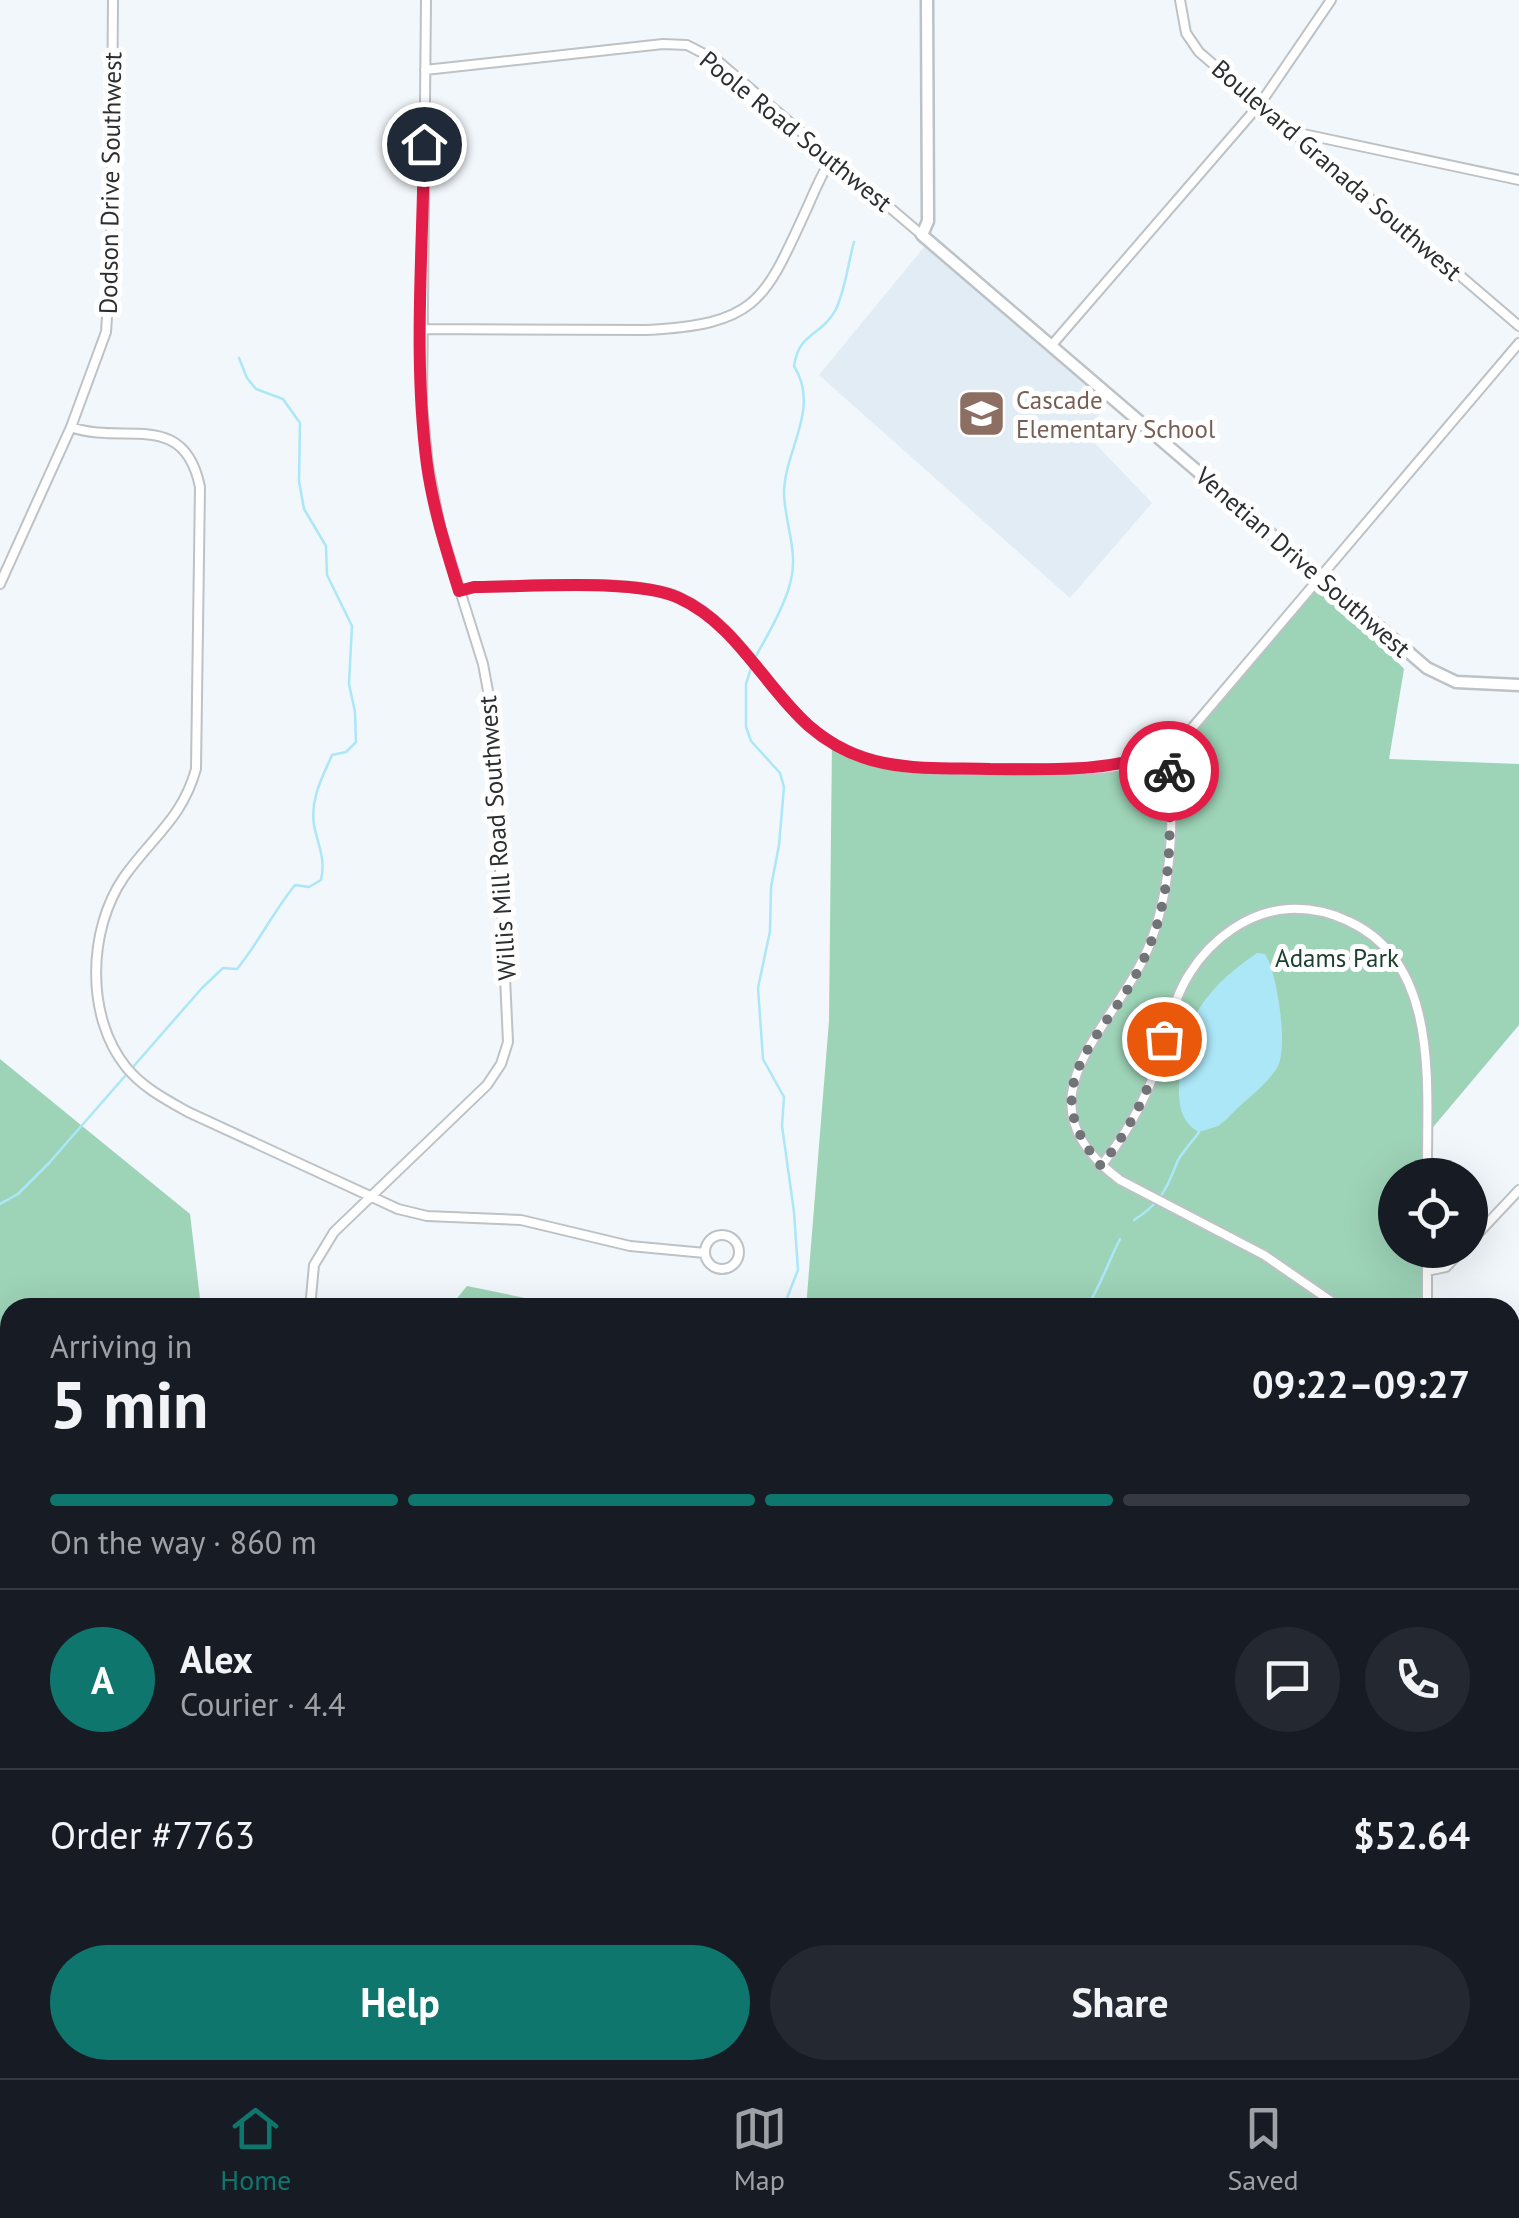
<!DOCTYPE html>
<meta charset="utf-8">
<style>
body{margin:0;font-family:"PT Sans",sans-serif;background:#242831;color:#f1f3f6;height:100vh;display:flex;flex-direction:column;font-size:38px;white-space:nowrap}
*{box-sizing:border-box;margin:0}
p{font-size:32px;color:#9ea1a6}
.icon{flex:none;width:55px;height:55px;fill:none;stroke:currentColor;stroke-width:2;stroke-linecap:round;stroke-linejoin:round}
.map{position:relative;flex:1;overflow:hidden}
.sheet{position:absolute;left:0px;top:1298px;width:1520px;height:782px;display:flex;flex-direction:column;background:#171b24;border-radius:30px 30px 0 0;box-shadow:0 10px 40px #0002}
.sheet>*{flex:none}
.controls{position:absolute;left:1378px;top:1158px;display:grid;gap:20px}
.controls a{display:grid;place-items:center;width:110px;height:110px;border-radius:50%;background:#171b24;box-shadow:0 10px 40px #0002;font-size:50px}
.pin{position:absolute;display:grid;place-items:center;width:85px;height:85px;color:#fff;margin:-42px;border:5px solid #fff;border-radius:50%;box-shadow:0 2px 10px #0007}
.courier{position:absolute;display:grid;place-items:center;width:100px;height:100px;margin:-50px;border:8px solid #e11d48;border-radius:50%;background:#fff;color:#222;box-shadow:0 2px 12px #0007}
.headline em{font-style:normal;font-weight:700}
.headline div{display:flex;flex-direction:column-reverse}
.headline{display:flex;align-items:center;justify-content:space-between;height:170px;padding:0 50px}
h1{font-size:65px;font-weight:700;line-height:75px}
.bar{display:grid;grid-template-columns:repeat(4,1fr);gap:15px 10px;align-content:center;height:120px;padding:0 50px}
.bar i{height:12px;border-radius:8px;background:#363941}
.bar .selected{background:#0f766e}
.bar p{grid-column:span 4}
.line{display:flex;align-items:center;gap:25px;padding:0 50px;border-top:2px solid #363941}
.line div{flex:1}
.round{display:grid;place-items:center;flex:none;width:105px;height:105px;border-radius:52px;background:#242831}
.primary-button{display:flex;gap:20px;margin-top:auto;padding:20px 50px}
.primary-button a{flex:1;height:115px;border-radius:60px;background:#0f766e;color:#fff;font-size:40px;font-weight:700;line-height:115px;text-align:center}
.primary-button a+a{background:#242831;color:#f1f3f6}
.menu{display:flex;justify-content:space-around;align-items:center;height:140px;border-top:2px solid #363941;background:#171b24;font-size:28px;color:#9ea1a6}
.menu a{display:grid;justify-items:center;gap:5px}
.menu .selected{color:#0f766e}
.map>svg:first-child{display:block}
</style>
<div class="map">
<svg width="1519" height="2078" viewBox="0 0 1519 2078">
<rect width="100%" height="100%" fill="#f2f7fb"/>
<path fill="#e1ecf5" d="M 930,240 L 1110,391 L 1088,436 L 1152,503 L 1070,598 L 819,375 Z"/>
<path fill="#9dd3b7" d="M 1323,582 L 1404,669 L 1389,759 L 1519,764 L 1519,1025 L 1429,1132 L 1429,1175 L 1395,1175 L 1395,1250 L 1428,1250 L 1427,1307 L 806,1308 L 829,1021 L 832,741 L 871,765 L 1000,774 L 1127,763 L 1169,752 Z
M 0,1059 L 190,1214 L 201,1307 L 10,1308 L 10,2070 L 288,2070 L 293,2078 L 0,2078 Z
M 467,1286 L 569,1307 L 450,1307 Z
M 1510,1445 L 1519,1458 L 1519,2078 L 797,2078 L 797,2070 L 1510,2070 Z"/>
<path fill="#ace7f8" d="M 1257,953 L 1265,954 C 1277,971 1289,1049 1277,1068 C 1265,1087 1242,1102 1227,1119 L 1218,1126 L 1199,1132 C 1183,1123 1179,1109 1179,1091 C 1179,1025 1203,990 1257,953 Z"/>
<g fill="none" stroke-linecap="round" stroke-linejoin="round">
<path stroke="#ace7f8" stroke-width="2.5" d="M 755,658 C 768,634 785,606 791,580 C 798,551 785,523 784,494 C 784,450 821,409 794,366 C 799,332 821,336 835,311 C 845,292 848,263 854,242
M 752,665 L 746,684 L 746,727 L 751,741 L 780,773 L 784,787 L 779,845 L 771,887 L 770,931 L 758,988 L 763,1059 L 784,1097 L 782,1126 L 794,1212 L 798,1270 L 783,1308
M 0,1204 L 18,1194 L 49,1163 L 202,988 L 223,968 L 237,969 C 259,942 273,912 295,885 L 309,887 L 321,880 C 326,858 318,846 314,825 C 310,799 322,778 332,755 L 346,752 L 356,742 L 355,712 L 349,684 L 352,626 L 327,575 L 326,546 L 304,509 L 299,481 L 300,423 L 283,399 L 256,389 L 247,378 L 239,358
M 1134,1220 C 1158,1205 1166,1191 1176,1165 C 1180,1153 1192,1143 1199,1132
M 1086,1308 C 1101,1286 1108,1262 1120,1239
M 1510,1431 L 1519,1419
M 0,2019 L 10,2012"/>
<defs>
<path id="minor" d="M 1180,0 L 1186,33 L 1199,52 L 1519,326
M 425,70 L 663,44 L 687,45 L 718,61 L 922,235
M 1294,132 L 1519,180
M 422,329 L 646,330 C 758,324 764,302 808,206 C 815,190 822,173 832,158
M 1051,346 L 1260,104 L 1331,0
M 71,427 C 123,446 184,408 200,487 L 196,769 C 182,819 152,837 124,877 C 88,929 85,1016 126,1067 C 142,1087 165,1099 188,1112 L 398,1209 L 427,1216 L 521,1220 L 630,1246 L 705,1253
M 0,584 L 71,427 L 106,332 L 111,255 L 113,0
M 459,591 L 475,587 C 526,587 634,578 678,597 C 741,624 769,699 824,738 C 841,749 860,757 880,762 C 923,773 971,769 1015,769 C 1054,769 1099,774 1136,762 C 1159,755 1176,743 1193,727 L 1519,343
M 1164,751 C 1178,807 1171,887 1151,941 C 1120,1026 1008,1097 1120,1180 L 1264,1255 L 1341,1308
M 1101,1166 C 1125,1136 1144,1103 1157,1066 C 1168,1035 1171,1002 1190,973 C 1211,939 1249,911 1289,909 C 1310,908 1329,912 1348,921 C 1442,963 1426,1090 1427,1175
M705 1252a17 17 0 1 1 34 0a17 17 0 1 1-34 0Z
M 1470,1242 L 1519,1190
M 1427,1250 L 1427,1308
M 1427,1271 L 1446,1267 L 1462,1250
M 310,1308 L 314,1265 L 334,1232 L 487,1085 L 501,1064 L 508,1042 L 493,718 L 483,664 L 440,527 L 428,465 L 422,405 L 426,0
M 1510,1448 L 1519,1456
M 411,2070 L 419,2078
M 693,2078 L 694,2070"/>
<path id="tertiary" d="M 927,0 L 928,221 L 922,235 L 1427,668 L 1456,682 L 1519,685"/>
</defs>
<use href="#minor" stroke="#bdc2c6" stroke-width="12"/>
<use href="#tertiary" stroke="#bdc2c6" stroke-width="15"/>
<use href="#minor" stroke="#fff" stroke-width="8"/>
<use href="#tertiary" stroke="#fff" stroke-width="10"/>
</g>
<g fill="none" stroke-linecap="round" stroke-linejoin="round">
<path stroke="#717476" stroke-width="10" stroke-dasharray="0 18" d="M 1164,1039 C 1152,1086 1131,1128 1101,1166 C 1045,1099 1079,1061 1120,1001 C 1137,976 1151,947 1159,918 C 1172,871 1170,820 1169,771"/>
<path stroke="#e11d48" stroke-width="12" d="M 424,144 C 423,250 413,360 427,465 C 433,508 446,549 459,591 L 474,587 C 526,587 636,578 679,598 C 736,624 764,686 809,726 C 830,744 857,758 884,763 C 919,770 955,768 990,769 C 1050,769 1107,773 1164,751 L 1169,771"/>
</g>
<defs>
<symbol id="school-square" viewBox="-11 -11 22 22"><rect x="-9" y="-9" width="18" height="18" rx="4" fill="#8d6e63" stroke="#fff"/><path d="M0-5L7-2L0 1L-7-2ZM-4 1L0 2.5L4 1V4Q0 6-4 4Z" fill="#fff"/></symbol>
</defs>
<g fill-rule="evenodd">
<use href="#school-square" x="954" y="386" width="55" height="55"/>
</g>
<g text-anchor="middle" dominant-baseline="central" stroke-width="10" stroke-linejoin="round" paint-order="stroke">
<g font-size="25" fill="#2c2e2f" stroke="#fff">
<text transform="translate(796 131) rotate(39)">Poole Road Southwest</text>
<text transform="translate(1337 170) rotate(41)">Boulevard Granada Southwest</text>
<text transform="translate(110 183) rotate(-89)">Dodson Drive Southwest</text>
<text transform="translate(1303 562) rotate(41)">Venetian Drive Southwest</text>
<text transform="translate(497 838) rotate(-94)">Willis Mill Road Southwest</text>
</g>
<g font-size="25" fill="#785e54" stroke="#fff" text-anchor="start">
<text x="1016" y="400">Cascade<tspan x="1016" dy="29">Elementary School</tspan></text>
</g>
<g font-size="25" fill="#1a412f" stroke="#fff">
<text x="1337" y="958">Adams Park</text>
</g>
</g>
</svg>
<div class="controls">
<a><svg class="icon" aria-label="locate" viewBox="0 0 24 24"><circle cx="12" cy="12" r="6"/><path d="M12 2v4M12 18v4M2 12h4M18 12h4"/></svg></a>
</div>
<div class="pin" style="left:1164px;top:1039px;background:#ea580c"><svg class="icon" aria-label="bag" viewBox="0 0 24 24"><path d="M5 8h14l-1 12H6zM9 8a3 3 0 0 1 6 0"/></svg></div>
<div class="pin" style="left:424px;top:144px;background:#1f2937"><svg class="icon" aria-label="home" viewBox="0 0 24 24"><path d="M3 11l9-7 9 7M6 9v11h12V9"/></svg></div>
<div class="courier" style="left:1169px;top:771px"><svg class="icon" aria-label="bike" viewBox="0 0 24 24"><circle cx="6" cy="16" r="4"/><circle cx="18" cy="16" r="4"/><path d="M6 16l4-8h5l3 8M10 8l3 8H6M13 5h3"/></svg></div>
<section class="sheet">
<div class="headline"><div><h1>5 min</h1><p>Arriving in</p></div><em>09:22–09:27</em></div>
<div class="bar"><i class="selected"></i><i class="selected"></i><i class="selected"></i><i></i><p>On the way · 860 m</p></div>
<div class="line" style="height:180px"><b class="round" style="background:#0f766e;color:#fff">A</b><div><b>Alex</b><p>Courier · 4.4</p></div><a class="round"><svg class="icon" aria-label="chat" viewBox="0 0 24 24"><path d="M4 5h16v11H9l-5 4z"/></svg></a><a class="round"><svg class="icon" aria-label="phone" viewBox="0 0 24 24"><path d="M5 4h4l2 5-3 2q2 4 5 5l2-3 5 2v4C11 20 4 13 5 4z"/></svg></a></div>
<div class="line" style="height:130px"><div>Order #7763</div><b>$52.64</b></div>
<div class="primary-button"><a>Help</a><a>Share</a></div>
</section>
</div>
<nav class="menu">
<a class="selected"><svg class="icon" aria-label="home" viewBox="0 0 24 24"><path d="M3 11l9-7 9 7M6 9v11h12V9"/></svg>Home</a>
<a><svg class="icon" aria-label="map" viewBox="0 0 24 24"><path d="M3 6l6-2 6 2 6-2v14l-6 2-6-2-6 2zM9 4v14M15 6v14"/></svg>Map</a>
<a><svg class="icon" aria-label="saved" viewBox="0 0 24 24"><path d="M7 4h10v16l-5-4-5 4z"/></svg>Saved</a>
</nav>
